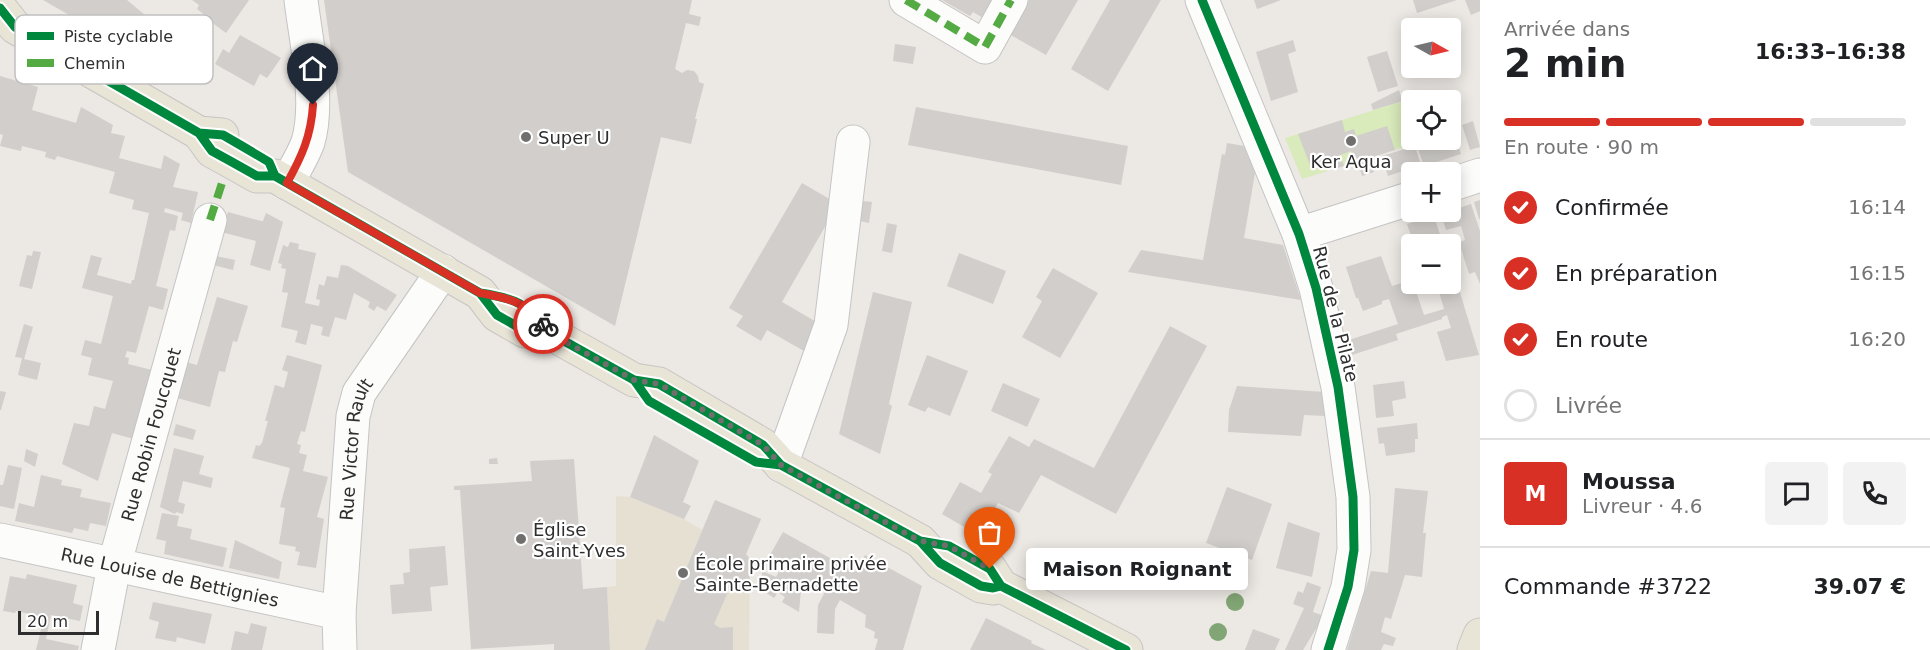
<!DOCTYPE html>
<html lang="fr">
<meta charset="utf-8">
<style>
body{margin:0;font-family:"DejaVu Sans",sans-serif;background:#f2f2f2;color:#202124;height:100vh;display:flex;flex-direction:column;font-size:22px;white-space:nowrap}
*{box-sizing:border-box;margin:0}
p{font-size:20px;color:#757577}
.icon{flex:none;width:33px;height:33px;fill:none;stroke:currentColor;stroke-width:2;stroke-linecap:round;stroke-linejoin:round}
.map{position:relative;flex:1;overflow:hidden}
.side{display:flex;flex-direction:column;background:#fff;width:450px}
.side>*{flex:none}
.needle{width:39px;rotate:98deg}
.controls{position:absolute;left:1401px;top:18px;display:grid;gap:12px}
.controls a{display:grid;place-items:center;width:60px;height:60px;border-radius:6px;background:#fff;box-shadow:0 3px 15px #0003;font-size:30px}
.scale{position:absolute;left:18px;bottom:15px;width:81px;box-sizing:border-box;padding-left:6px;border:3px solid #2e2e2e;border-top:0;font-size:16px;line-height:21px;white-space:nowrap;color:#2e2e2e;-webkit-text-stroke:4px #fff;paint-order:stroke}
.pin{position:absolute;display:grid;place-items:center;width:51px;height:51px;color:#fff;margin:-62px -26px;border-radius:50% 50% 50% 0;rotate:-45deg;box-shadow:0 0 6px #0007}
.pin .icon{rotate:45deg}
.courier{position:absolute;display:grid;place-items:center;width:60px;height:60px;margin:-30px;border:4px solid #d93025;border-radius:50%;background:#fff;color:#222;box-shadow:0 2px 8px #0007}
.bubble{position:absolute;height:42px;border-radius:6px;background:#fff;box-shadow:0 3px 15px #0003;font-size:20px;font-weight:600;line-height:42px;text-align:center}
.headline em{font-style:normal;font-weight:600}
.headline div{display:flex;flex-direction:column-reverse}
.headline{display:flex;align-items:center;justify-content:space-between;height:102px;padding:0 24px}
h1{font-size:39px;font-weight:600;line-height:45px}
.bar{display:grid;grid-template-columns:repeat(4,1fr);gap:9px 6px;align-content:center;height:72px;padding:0 24px}
.bar i{height:8px;border-radius:4px;background:#e0e0e0}
.bar .active{background:#d93025}
.bar p{grid-column:span 4}
.line{display:flex;align-items:center;gap:15px;padding:0 24px;border-top:2px solid #e0e0e0}
.line div{flex:1}
.round{display:grid;place-items:center;flex:none;width:63px;height:63px;border-radius:6px;background:#f2f2f2}
ol{padding:0 24px;list-style:none}
li{display:flex;align-items:center;gap:18px;height:66px}
li p{margin-inline-start:auto}
li .icon{padding:6px;border-radius:50%;background:#d93025;color:#fff;stroke-width:4}
li:last-child{color:#757577}
li i{width:33px;height:33px;border:3px solid #e0e0e0;border-radius:50%}
main{display:flex;flex:1;min-height:0}
.map>svg:first-child{display:block}
</style>
<main>
<div class="map">
<svg width="1480" height="650" viewBox="0 0 1480 650">
<rect width="100%" height="100%" fill="#ece8e4"/>
<path fill="#e6e0d3" d="M 616,496 L 630,497 L 684,519 L 702,530 L 715,500 L 761,519 L 746,554 L 750,559 L 749,650 L 610,650 L 607,587 L 616,586 Z"/>
<path fill="#d9eabb" d="M 1403,101 L 1411,128 L 1412,140 L 1415,140 L 1416,143 L 1302,179 L 1285,138 Z"/>
<path fill="#d1cecb" d="M 43,0 L 127,0 L 204,64 L 191,85 Z
M 192,0 L 249,0 L 226,33 L 206,18 L 207,17 L 197,9 L 199,5 Z
M 324,0 L 692,0 L 689,14 L 701,17 L 699,26 L 686,23 L 675,69 L 682,73 L 687,70 L 694,71 L 698,76 L 699,82 L 704,84 L 695,119 L 697,119 L 691,144 L 661,137 L 615,326 L 348,172 Z
M 942,0 L 994,0 L 983,18 L 973,12 L 970,16 Z
M 1029,0 L 1078,0 L 1046,55 L 1009,34 Z
M 1110,0 L 1161,0 L 1108,91 L 1071,69 Z
M 1254,0 L 1281,0 L 1257,9 Z
M 1413,0 L 1457,0 L 1417,13 Z
M 1465,0 L 1480,0 L 1480,11 L 1471,15 Z
M 240,35 L 281,58 L 267,78 L 260,74 L 254,86 L 215,64 L 223,49 L 229,53 Z
M 1293,40 L 1296,51 L 1288,54 L 1298,92 L 1271,101 L 1256,52 Z
M 895,44 L 916,47 L 913,64 L 893,61 Z
M 1387,51 L 1398,86 L 1378,92 L 1367,57 Z
M 0,76 L 38,87 L 32,110 L 76,123 L 81,107 L 113,125 L 111,133 L 125,136 L 119,158 L 161,169 L 164,155 L 180,164 L 173,187 L 198,192 L 191,223 L 181,220 L 183,213 L 165,208 L 164,212 L 178,216 L 175,231 L 170,230 L 156,286 L 168,289 L 163,310 L 149,306 L 136,353 L 127,351 L 125,357 L 129,358 L 128,364 L 160,372 L 141,441 L 112,433 L 98,481 L 62,464 L 74,423 L 89,426 L 94,406 L 105,409 L 113,381 L 88,375 L 92,358 L 81,355 L 85,340 L 101,344 L 113,296 L 82,288 L 91,255 L 102,258 L 97,275 L 131,284 L 132,280 L 134,280 L 149,213 L 132,209 L 134,200 L 109,193 L 115,172 L 57,156 L 55,160 L 45,157 L 46,152 L 22,146 L 21,151 L 0,146 L 3,135 L 0,134 Z
M 1399,90 L 1401,96 L 1410,92 L 1417,97 L 1418,100 L 1412,100 L 1412,126 L 1403,101 L 1373,110 L 1371,104 Z
M 1453,98 L 1460,118 L 1450,121 L 1450,99 Z
M 916,107 L 1128,146 L 1121,185 L 908,145 Z
M 1342,120 L 1345,132 L 1354,129 L 1356,136 L 1387,126 L 1395,150 L 1370,158 L 1374,172 L 1362,176 L 1358,162 L 1354,163 L 1351,151 L 1340,155 L 1344,166 L 1335,169 L 1331,158 L 1310,165 L 1298,134 Z
M 1473,121 L 1480,147 L 1470,150 L 1462,125 Z
M 1455,136 L 1461,154 L 1424,166 L 1415,140 L 1434,140 L 1435,142 L 1450,140 Z
M 1227,143 L 1244,146 L 1255,173 L 1244,238 L 1283,245 L 1301,300 L 1128,272 L 1141,250 L 1203,260 L 1222,154 L 1225,155 Z
M 1415,146 L 1421,165 L 1388,176 L 1382,156 Z
M 802,183 L 838,204 L 782,302 L 820,324 L 804,351 L 767,330 L 761,341 L 736,326 L 743,316 L 729,308 Z
M 1480,200 L 1480,219 L 1479,219 L 1474,202 Z
M 863,201 L 872,202 L 869,223 L 860,221 Z
M 1471,204 L 1480,231 L 1480,284 L 1475,272 L 1469,274 L 1459,242 L 1465,240 L 1461,226 L 1446,230 L 1441,214 Z
M 228,212 L 261,221 L 263,221 L 266,213 L 283,222 L 270,271 L 250,265 L 256,241 L 221,232 Z
M 1434,216 L 1443,244 L 1414,244 L 1407,224 Z
M 887,223 L 897,225 L 892,253 L 882,251 Z
M 290,242 L 299,244 L 298,249 L 316,253 L 305,303 L 319,306 L 320,300 L 316,299 L 319,284 L 324,286 L 327,276 L 338,278 L 341,265 L 348,266 L 397,295 L 386,311 L 377,306 L 374,311 L 368,307 L 370,302 L 354,293 L 346,320 L 335,317 L 329,337 L 321,335 L 323,327 L 311,324 L 306,345 L 295,342 L 298,331 L 281,327 L 288,293 L 282,292 L 286,269 L 281,268 L 282,264 L 278,263 L 283,245 L 288,247 Z
M 33,251 L 41,252 L 32,289 L 19,286 L 27,255 L 32,256 Z
M 959,253 L 1006,271 L 993,304 L 947,286 Z
M 216,256 L 235,260 L 233,270 L 213,265 Z
M 1381,256 L 1392,286 L 1412,280 L 1424,315 L 1444,309 L 1439,292 L 1458,286 L 1479,355 L 1446,361 L 1437,332 L 1451,328 L 1447,315 L 1442,317 L 1442,319 L 1396,334 L 1398,340 L 1352,355 L 1349,340 L 1398,324 L 1389,299 L 1382,301 L 1382,304 L 1363,311 L 1358,298 L 1356,298 L 1346,267 Z
M 1053,268 L 1098,293 L 1060,358 L 1022,337 L 1042,301 L 1036,297 Z
M 873,292 L 912,302 L 889,404 L 892,406 L 880,454 L 839,434 Z
M 217,297 L 248,306 L 237,342 L 233,341 L 225,372 L 219,371 L 210,407 L 177,398 L 186,362 L 197,365 Z
M 24,324 L 33,327 L 24,359 L 41,363 L 37,380 L 18,375 L 22,358 L 15,357 Z
M 1170,326 L 1207,346 L 1116,514 L 1041,475 L 1019,513 L 998,503 L 978,535 L 942,514 L 960,482 L 981,493 L 992,474 L 988,472 L 1009,436 L 1029,447 L 1034,439 L 1094,468 Z
M 287,355 L 322,365 L 305,432 L 301,431 L 297,444 L 301,445 L 299,453 L 307,455 L 303,471 L 328,477 L 317,517 L 324,519 L 316,568 L 297,565 L 300,552 L 295,551 L 296,547 L 279,544 L 285,508 L 280,507 L 290,468 L 252,458 L 256,445 L 259,446 L 262,443 L 268,421 L 265,421 L 275,385 L 284,388 L 288,372 L 282,370 Z
M 927,355 L 968,371 L 950,416 L 928,407 L 925,412 L 908,405 Z
M 1404,381 L 1406,398 L 1392,401 L 1394,416 L 1376,418 L 1373,385 Z
M 1003,383 L 1040,399 L 1027,427 L 991,411 Z
M 1237,386 L 1324,392 L 1326,416 L 1304,415 L 1301,436 L 1228,432 L 1229,410 Z
M 0,391 L 6,392 L 1,410 L 0,410 Z
M 1417,423 L 1418,439 L 1415,439 L 1415,452 L 1386,456 L 1384,443 L 1379,444 L 1377,428 Z
M 176,424 L 196,430 L 193,440 L 173,435 Z
M 654,435 L 699,461 L 683,502 L 691,506 L 684,519 L 630,497 Z
M 174,448 L 204,456 L 199,474 L 213,478 L 211,488 L 183,481 L 178,502 L 185,504 L 183,514 L 176,512 L 175,514 L 160,507 Z
M 26,449 L 38,454 L 35,467 L 24,461 Z
M 497,458 L 498,464 L 489,464 L 489,459 Z
M 574,459 L 583,589 L 607,587 L 610,650 L 554,650 L 554,644 L 471,649 L 460,490 L 454,490 L 454,486 L 532,481 L 530,461 Z
M 8,465 L 22,468 L 14,509 L 0,506 L 0,485 L 3,485 Z
M 41,475 L 62,480 L 61,485 L 82,489 L 80,497 L 111,503 L 106,526 L 90,523 L 88,531 L 74,528 L 72,533 L 15,521 L 19,503 L 34,507 Z
M 1227,487 L 1272,504 L 1252,560 L 1206,543 Z
M 1395,488 L 1428,491 L 1423,533 L 1426,533 L 1422,577 L 1405,575 L 1391,619 L 1385,617 L 1381,632 L 1396,638 L 1393,646 L 1384,644 L 1381,650 L 1347,650 L 1371,571 L 1388,573 Z
M 715,500 L 761,519 L 746,554 L 750,559 L 749,593 L 731,585 L 714,624 L 720,628 L 733,627 L 733,650 L 645,650 L 657,619 L 664,622 Z
M 162,513 L 179,516 L 177,526 L 192,529 L 190,539 L 227,548 L 223,567 L 164,554 L 166,541 L 156,539 Z
M 1288,522 L 1320,533 L 1312,577 L 1276,568 Z
M 783,532 L 855,572 L 865,555 L 922,586 L 903,650 L 875,650 L 878,639 L 874,638 L 875,632 L 865,627 L 866,615 L 840,600 L 835,609 L 834,634 L 817,633 L 818,605 L 825,592 L 802,579 L 799,612 L 782,602 L 785,597 L 778,592 L 774,598 L 762,590 L 762,571 L 776,577 L 781,568 L 767,560 Z
M 235,540 L 282,562 L 279,579 L 229,568 Z
M 445,546 L 448,585 L 430,587 L 432,611 L 392,614 L 390,585 L 404,584 L 403,573 L 410,572 L 409,549 Z
M 27,574 L 77,585 L 73,603 L 83,606 L 80,621 L 51,615 L 46,639 L 79,646 L 78,650 L 36,650 L 44,617 L 16,611 L 15,613 L 3,611 L 10,576 L 26,579 Z
M 1307,582 L 1321,587 L 1313,612 L 1324,616 L 1303,650 L 1285,650 L 1304,608 L 1293,604 L 1298,591 L 1303,593 Z
M 153,602 L 212,614 L 205,644 L 177,637 L 176,642 L 155,638 L 159,622 L 149,619 Z
M 986,618 L 1032,641 L 1031,643 L 1046,650 L 970,650 Z
M 251,623 L 267,627 L 262,650 L 231,650 L 235,631 L 248,634 Z
M 1253,629 L 1280,639 L 1275,650 L 1245,650 Z"/>
<g fill="none" stroke-linecap="round" stroke-linejoin="round">
<defs>
<g id="minor">
<path d="M 906,0 L 985,47 L 1011,0"/>
<path d="M 1202,0 L 1299,234 L 1316,288 L 1338,387 L 1353,497 L 1354,550 L 1348,587 L 1328,650"/>
<path d="M 287,183 C 294,170 303,156 308,142 C 320,102 306,42 301,0"/>
<path d="M 1450,185 L 1480,175"/>
<path d="M 1299,234 L 1412,198"/>
<path d="M 781,465 L 831,325 L 853,142"/>
<path id="s1" d="M 0,540 L 339,613"/>
<path id="s2" d="M 98,650 L 114,566 L 210,220"/>
<path id="s3" d="M 340,650 L 339,613 L 353,416 L 359,393 L 443,271"/>
</g>
<path id="major" d="M 0,8 L 15,27 L 199,133 L 222,135
M 199,133 L 212,151 L 232,162 L 257,176 L 275,176 L 480,293 L 497,315 L 525,331 L 548,332 L 634,380 L 659,384 L 763,445 L 781,465 L 920,541 L 940,563 L 981,586 L 993,588 L 1001,586
M 990,569 L 1001,586 L 1126,650
M 1474,650 L 1480,635"/>
</defs>
<use href="#minor" stroke="#c5c4c5" stroke-width="35"/>
<use href="#major" stroke="#c6c5c4" stroke-width="35"/>
<use href="#minor" stroke="#fcfcfb" stroke-width="33"/>
<use href="#major" stroke="#e8e4d6" stroke-width="33"/>
<path stroke="#54ab44" stroke-width="8" stroke-dasharray="15 8" stroke-linecap="butt" d="M 906,0 L 985,47 L 1011,0
M 210,220 L 223,180"/>
<defs>
<path id="cycleway" d="M 1202,0 L 1299,234 L 1316,288 L 1338,387 L 1353,497 L 1354,550 L 1348,587 L 1328,650
M 0,8 L 15,27 L 199,133 L 223,135 L 242,146 L 269,162 L 275,176
M 199,133 L 212,151 L 232,162 L 257,176 L 275,176 L 480,293 L 497,315 L 525,331 L 548,332 L 634,380 L 659,384 L 763,445 L 781,465 L 920,541 L 940,563 L 981,586 L 993,588 L 1001,586
M 480,293 C 514,298 528,303 548,332
M 634,380 L 649,401 L 756,462 L 781,465
M 920,541 L 949,546 L 990,569 L 1001,586 L 1126,650"/>
</defs>
<use href="#cycleway" stroke="#fff" stroke-width="13"/>
<use href="#cycleway" stroke="#00873e" stroke-width="9"/>
</g>
<g fill="#82a575">
<circle cx="1235" cy="602" r="9"/>
<circle cx="1218" cy="632" r="9"/>
</g>
<g fill="none" stroke-linecap="round" stroke-linejoin="round">
<path stroke="#706f6e" stroke-width="6" stroke-dasharray="0 10.8" d="M 543,324 L 548,332 L 634,380 L 659,384 L 763,445 L 781,465 L 920,541 L 949,546 L 990,569"/>
<path stroke="#d93025" stroke-width="8" d="M 313,105 C 311,136 302,156 287,183 L 480,293 C 504,297 528,302 543,324"/>
</g>
<g fill="#706f6e" stroke="#fff" stroke-width="2">
<circle cx="526" cy="137" r="6"/>
<circle cx="1351" cy="141" r="6"/>
<circle cx="521" cy="539" r="6"/>
<circle cx="683" cy="573" r="6"/>
</g>
<g text-anchor="middle" dominant-baseline="central" stroke-width="4.5" stroke-linejoin="round" paint-order="stroke">
<g font-size="18" fill="#2e2e2e" stroke="#fff" text-anchor="start">
<text x="538" y="137">Super U</text>
<text x="1351" y="161" text-anchor="middle">Ker Aqua</text>
<text x="533" y="529">Église<tspan x="533" dy="21">Saint-Yves</tspan></text>
<text x="695" y="563">École primaire privée<tspan x="695" dy="21">Sainte-Bernadette</tspan></text>
</g>
<g font-size="18" fill="#2e2e2e" stroke="#fff">
<text transform="translate(1336 314) rotate(76)">Rue de la Pilate</text>
<text stroke="none"><textPath href="#s2" startOffset="222">Rue Robin Foucquet</textPath></text>
<text stroke="none"><textPath href="#s3" startOffset="202">Rue Victor Rault</textPath></text>
<text stroke="none"><textPath href="#s1" startOffset="174">Rue Louise de Bettignies</textPath></text>
</g>
</g>
<rect x="15" y="15" width="198" height="69" rx="9" fill="#fff" stroke="#c0c0c0" stroke-width="1.5"/>
<rect x="27" y="32" width="27" height="8" fill="#00873e"/>
<rect x="27" y="59" width="27" height="8" fill="#54ab44"/>
<g font-size="16" fill="#2e2e2e">
<text x="64" y="42">Piste cyclable</text>
<text x="64" y="69">Chemin</text>
</g>
</svg>
<div class="controls">
<a><svg class="needle" viewBox="-14 -14 28 28"><path d="M0-13l5 13h-10z" fill="#e53935"/><path d="M0 13l5-13h-10z" fill="#757577"/></svg></a>
<a><svg class="icon" aria-label="locate" viewBox="0 0 24 24"><circle cx="12" cy="12" r="6"/><path d="M12 2v4M12 18v4M2 12h4M18 12h4"/></svg></a>
<a>+</a>
<a>−</a>
</div>
<div class="scale">20 m</div>
<div class="pin" style="left:990px;top:569px;background:#ea580c"><svg class="icon" aria-label="bag" viewBox="0 0 24 24"><path d="M5 8h14l-1 12H6zM9 8a3 3 0 0 1 6 0"/></svg></div>
<div class="pin" style="left:313px;top:105px;background:#1f2937"><svg class="icon" aria-label="home" viewBox="0 0 24 24"><path d="M3 11l9-7 9 7M6 9v11h12V9"/></svg></div>
<div class="courier" style="left:543px;top:324px"><svg class="icon" aria-label="bike" viewBox="0 0 24 24"><circle cx="6" cy="16" r="4"/><circle cx="18" cy="16" r="4"/><path d="M6 16l4-8h5l3 8M10 8l3 8H6M13 5h3"/></svg></div>
<div class="bubble" style="left:1026px;top:548px;width:222px">Maison Roignant</div>
</div>
<section class="side">
<div class="headline"><div><h1>2 min</h1><p>Arrivée dans</p></div><em>16:33–16:38</em></div>
<div class="bar"><i class="active"></i><i class="active"></i><i class="active"></i><i></i><p>En route · 90 m</p></div>
<ol>
<li><svg class="icon" aria-label="check" viewBox="0 0 24 24"><path d="M5 12l5 5 9-10"/></svg>Confirmée<p>16:14</p></li>
<li><svg class="icon" aria-label="check" viewBox="0 0 24 24"><path d="M5 12l5 5 9-10"/></svg>En préparation<p>16:15</p></li>
<li><svg class="icon" aria-label="check" viewBox="0 0 24 24"><path d="M5 12l5 5 9-10"/></svg>En route<p>16:20</p></li>
<li><i></i>Livrée</li>
</ol>
<div class="line" style="height:108px"><b class="round" style="background:#d93025;color:#fff">M</b><div><b>Moussa</b><p>Livreur · 4.6</p></div><a class="round"><svg class="icon" aria-label="chat" viewBox="0 0 24 24"><path d="M4 5h16v11H9l-5 4z"/></svg></a><a class="round"><svg class="icon" aria-label="phone" viewBox="0 0 24 24"><path d="M5 4h4l2 5-3 2q2 4 5 5l2-3 5 2v4C11 20 4 13 5 4z"/></svg></a></div>
<div class="line" style="height:78px"><div>Commande #3722</div><b>39.07 €</b></div>
</section>
</main>
